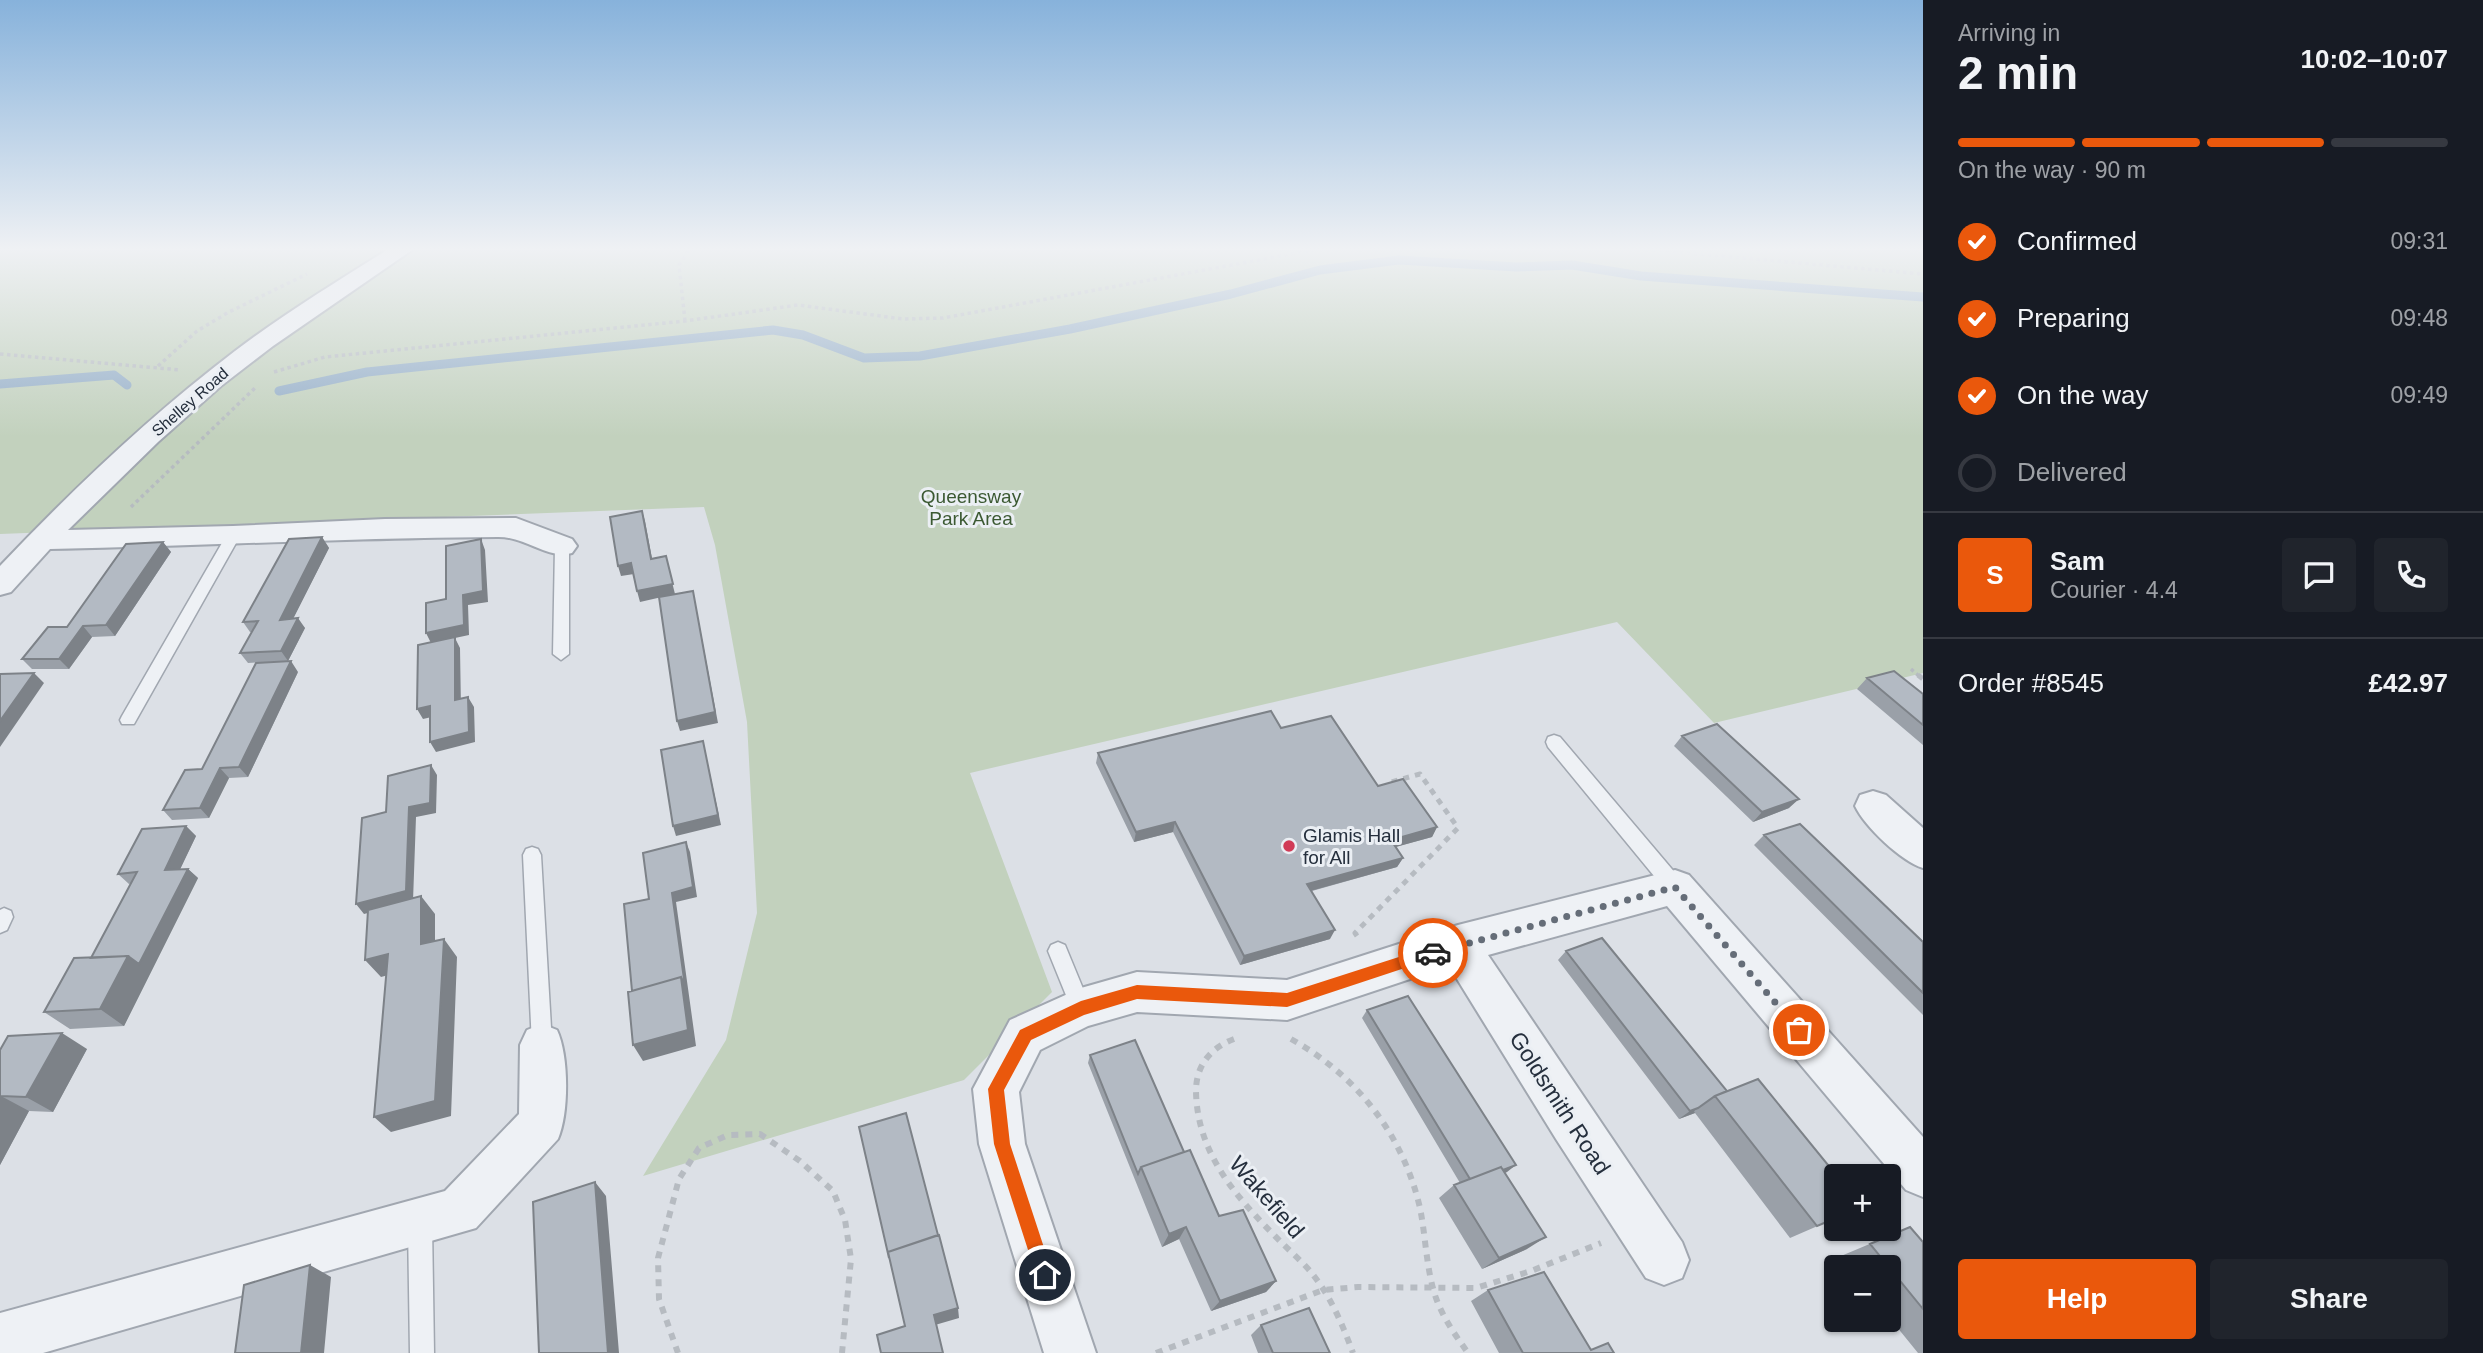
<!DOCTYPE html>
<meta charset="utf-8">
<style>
body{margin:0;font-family:Arial,sans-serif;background:#20242c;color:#f1f3f6;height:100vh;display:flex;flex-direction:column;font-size:26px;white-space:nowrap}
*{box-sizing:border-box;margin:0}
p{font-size:23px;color:#9ea1a6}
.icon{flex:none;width:38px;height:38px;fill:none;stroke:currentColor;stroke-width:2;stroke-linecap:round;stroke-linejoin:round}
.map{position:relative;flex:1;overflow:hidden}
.side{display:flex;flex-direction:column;background:#171b24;width:560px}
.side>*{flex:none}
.tools{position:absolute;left:1824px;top:1164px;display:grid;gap:14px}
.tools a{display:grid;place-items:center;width:77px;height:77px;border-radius:7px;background:#171b24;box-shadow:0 2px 5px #0004;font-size:35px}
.pin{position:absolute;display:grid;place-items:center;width:60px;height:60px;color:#fff;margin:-30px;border:4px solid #fff;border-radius:50%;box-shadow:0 2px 7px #0007}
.courier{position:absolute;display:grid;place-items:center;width:70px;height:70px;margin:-35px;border:5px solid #ea580c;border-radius:50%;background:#fff;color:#222;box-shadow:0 2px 9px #0007}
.head em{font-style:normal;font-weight:700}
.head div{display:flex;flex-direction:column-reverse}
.head{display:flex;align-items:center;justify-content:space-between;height:119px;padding:0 35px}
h1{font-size:46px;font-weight:700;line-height:52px}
.bar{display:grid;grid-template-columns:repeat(4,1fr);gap:10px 7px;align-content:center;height:84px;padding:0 35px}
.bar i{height:9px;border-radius:5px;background:#363941}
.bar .active{background:#ea580c}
.bar p{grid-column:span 4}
.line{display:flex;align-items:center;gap:18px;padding:0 35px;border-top:2px solid #363941}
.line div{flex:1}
.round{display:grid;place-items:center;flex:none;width:74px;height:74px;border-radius:7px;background:#20242c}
ol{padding:0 35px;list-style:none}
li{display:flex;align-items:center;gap:21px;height:77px}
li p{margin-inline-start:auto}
li .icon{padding:7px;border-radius:50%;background:#ea580c;color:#fff;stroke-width:4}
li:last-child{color:#9ea1a6}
li i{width:38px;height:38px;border:4px solid #363941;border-radius:50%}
.action{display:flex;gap:14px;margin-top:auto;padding:14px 35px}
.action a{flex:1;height:80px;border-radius:7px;background:#ea580c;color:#fff;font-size:28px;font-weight:700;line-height:80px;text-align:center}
.action a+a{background:#20242c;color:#f1f3f6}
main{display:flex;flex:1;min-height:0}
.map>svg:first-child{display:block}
</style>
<main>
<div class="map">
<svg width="1923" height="1353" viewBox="0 0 1923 1353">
<rect width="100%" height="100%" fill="#dce0e6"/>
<path fill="#c2d1bd" d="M 0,248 L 1923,248 L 1923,673 L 1714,723 L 1617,622 L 970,773 L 1052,992 L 964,1080 L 643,1176 L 726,1040 L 757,913 L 747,722 L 715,545 L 704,507 L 0,534 Z"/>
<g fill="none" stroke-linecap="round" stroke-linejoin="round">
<path stroke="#95afc8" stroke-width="9" d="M 0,384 L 114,375 L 127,385
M 279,391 L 367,372 L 773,330 L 803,335 L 864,358 L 920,356 L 1070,329 L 1231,294 L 1320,270 L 1399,260 L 1516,267 L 1572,265 L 1641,276 L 1923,297"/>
<defs>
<path id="service" d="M 233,531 L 240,536 L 134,724 L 122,724 L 120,720 L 122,716 L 226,536 Z
M 562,541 L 569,546 L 569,654 L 561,660 L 553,654 L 555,546 Z
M 1554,735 L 1560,737 L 1682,881 L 1684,887 L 1682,893 L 1675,895 L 1668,893 L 1548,747 L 1546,742 L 1548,737 Z
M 532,847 L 538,849 L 541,855 L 552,1045 L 549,1052 L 542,1055 L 535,1052 L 532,1045 L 523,855 L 526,849 Z
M 4,908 L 11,911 L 13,917 L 7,930 L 0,933 L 0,910 Z
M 1058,942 L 1065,945 L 1091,1008 L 1088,1015 L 1081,1018 L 1074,1015 L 1048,951 L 1051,945 Z
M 420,1212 L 428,1216 L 432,1224 L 434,1353 L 410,1353 L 408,1224 L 412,1216 Z"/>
<path id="minor" d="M 390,248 L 415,248 L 273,346 L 221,386 L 158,442 L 68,530 L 233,526 L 385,519 L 516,518 L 572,539 L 577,546 L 572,553 C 548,560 525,536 497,537 C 348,538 199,546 50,549 L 11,592 L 0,595 L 0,566 C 73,489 151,415 235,351 C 285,313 338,281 390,248 Z
M 1873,791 L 1886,795 L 1923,828 L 1923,868 C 1901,861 1865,827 1855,806 L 1860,795 Z
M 1675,870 L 1689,875 L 1923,1137 L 1923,1197 L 1906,1190 L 1667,906 L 1488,955 L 1682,1242 L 1689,1260 L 1682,1278 L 1664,1285 L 1646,1278 L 1556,1139 L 1449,966 L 1287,1020 L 1137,1012 L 1088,1026 L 1040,1050 L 1019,1092 L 1025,1144 L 1096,1353 L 1044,1353 L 979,1144 L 973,1089 L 1010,1020 L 1081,988 L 1137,972 L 1287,980 L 1458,925 Z
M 542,1024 L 557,1030 C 569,1056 569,1113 558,1139 L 476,1228 L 43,1353 L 0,1353 L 0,1313 L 445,1191 L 519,1114 L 520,1045 L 527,1030 Z"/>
</defs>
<use href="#service" stroke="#a1a7b0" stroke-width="3"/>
<use href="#minor" stroke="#a1a7b0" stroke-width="4"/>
<path stroke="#b6bbc1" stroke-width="3.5" stroke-dasharray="3.5 3.5" stroke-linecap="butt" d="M 1631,248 L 1923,274
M 685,321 L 679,265 L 690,248
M 0,354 L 181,370
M 158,366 L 197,331 L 229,312 L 307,274
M 274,372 L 325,357 L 685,321 L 798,305 L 903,319 L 943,318 L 1324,248
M 131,507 L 256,387
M 1911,669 L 1920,677"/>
<path stroke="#b6bbc1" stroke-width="5" stroke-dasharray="6 6" stroke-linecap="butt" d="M 1918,675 L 1923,679
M 1357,936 L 1355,933 L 1458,828 L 1420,774 L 1391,782"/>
<path stroke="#b6bbc1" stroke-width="6" stroke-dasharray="7 7" stroke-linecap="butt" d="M 1234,1039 C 1210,1048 1196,1066 1196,1091 C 1197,1155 1238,1199 1281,1242 C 1292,1253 1305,1264 1314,1276 C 1332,1299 1343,1326 1353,1353
M 1291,1039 C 1356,1075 1403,1134 1420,1208 C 1426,1238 1426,1269 1436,1298 C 1443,1318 1456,1336 1468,1353
M 678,1353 L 659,1299 L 658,1258 L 679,1179 L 699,1148 L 728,1135 L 760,1134 L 800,1161 L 833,1191 L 845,1220 L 851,1259 L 842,1353
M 1156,1353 L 1323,1290 L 1358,1287 L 1476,1288 L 1531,1271 L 1601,1243"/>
<use href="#service" fill="#eef1f5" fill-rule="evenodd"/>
<use href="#minor" fill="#eef1f5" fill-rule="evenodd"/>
</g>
<path fill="#9aa0a8" d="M 322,537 L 329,548 L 293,618 L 305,628 L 288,661 L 248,663 L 240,653 L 252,632 L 250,632 L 243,622 Z
M 163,542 L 171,552 L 115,636 L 92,637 L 69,669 L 32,669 L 22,659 L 67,627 Z
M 298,672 L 248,777 L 229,778 L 209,818 L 172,820 L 163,810 L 202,769 Z
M 1867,678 L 1923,694 L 1923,745 L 1857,689 Z
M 1281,728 L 1378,786 L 1437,827 L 1432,837 L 1395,847 L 1403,858 L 1397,867 L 1312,891 L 1330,939 L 1240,965 L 1173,832 L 1134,842 L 1096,763 L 1098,753 Z
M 1682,736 L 1789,808 L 1753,822 L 1674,746 Z
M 186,826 L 196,836 L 180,869 L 188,869 L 198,878 L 124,1026 L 70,1029 L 44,1012 L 91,958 L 132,883 L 129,884 L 118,874 Z
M 1764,835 L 1923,942 L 1923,1015 L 1754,845 Z
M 1566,951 L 1727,1091 L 1836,1176 L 1836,1218 L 1790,1238 L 1695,1113 L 1679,1119 L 1558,960 Z
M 1367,1010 L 1507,1172 L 1504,1173 L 1527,1249 L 1482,1269 L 1439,1198 L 1454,1185 L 1460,1183 L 1362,1018 Z
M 87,1049 L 53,1112 L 29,1111 L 0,1165 L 0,1050 Z
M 1090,1055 L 1184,1152 L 1219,1216 L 1276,1281 L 1266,1292 L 1211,1311 L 1179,1239 L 1162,1247 L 1088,1063 Z
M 1910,1227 L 1923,1242 L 1923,1353 L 1918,1353 L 1888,1316 L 1888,1267 L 1850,1267 L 1841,1256 Z
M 1488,1290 L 1591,1350 L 1614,1353 L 1499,1353 L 1471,1301 Z
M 1261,1325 L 1330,1353 L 1258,1353 L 1251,1335 Z"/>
<path fill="#7d8288" d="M 642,511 L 645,521 L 654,569 L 651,559 Z
M 322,537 L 329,548 L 287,631 L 280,620 Z
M 481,539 L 485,550 L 488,602 L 468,605 L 469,635 L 455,638 L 460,648 L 461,710 L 455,700 L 431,643 L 426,633 L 463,595 Z
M 163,542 L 171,552 L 115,636 L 106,625 Z
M 631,563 L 634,574 L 621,576 L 618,566 Z
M 668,566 L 675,594 L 640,602 L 637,591 Z
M 693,591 L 718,723 L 680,731 L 677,721 Z
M 298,618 L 305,628 L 288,661 L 281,651 Z
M 83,626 L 92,637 L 69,669 L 59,659 Z
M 291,661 L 298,672 L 248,777 L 239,767 Z
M 34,673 L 44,683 L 0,747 L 0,721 Z
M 468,697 L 474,707 L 475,742 L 436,752 L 430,742 Z
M 430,706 L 436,716 L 423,719 L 417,709 Z
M 703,741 L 721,825 L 676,836 L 673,826 Z
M 431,765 L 437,775 L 436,813 L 416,817 L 413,901 L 364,914 L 356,904 Z
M 220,768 L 229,778 L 209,818 L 200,808 Z
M 1799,799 L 1789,808 L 1753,822 L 1762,812 Z
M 1175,822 L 1173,832 L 1134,842 L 1136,832 Z
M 186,826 L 196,836 L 175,880 L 165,870 Z
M 1437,827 L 1432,837 L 1385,850 L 1391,840 Z
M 686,842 L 690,852 L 697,897 L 676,902 L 696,1046 L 643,1061 L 633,1045 L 681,977 L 672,893 Z
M 1403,858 L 1397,867 L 1303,893 L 1307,884 Z
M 188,869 L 198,878 L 124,1026 L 100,1009 L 128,956 Z
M 421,896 L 435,914 L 435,962 L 421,944 Z
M 1335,930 L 1330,939 L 1240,965 L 1244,956 Z
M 444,939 L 457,957 L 451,1116 L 391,1132 L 374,1117 Z
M 388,954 L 403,971 L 381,977 L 365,960 Z
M 62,1033 L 87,1049 L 53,1112 L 26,1097 Z
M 1,1096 L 29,1111 L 0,1165 L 0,1098 Z
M 1698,1108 L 1694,1111 L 1695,1113 L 1679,1119 L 1690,1111 Z
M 1516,1165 L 1507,1172 L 1464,1189 L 1472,1182 Z
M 595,1182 L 606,1196 L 619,1353 L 608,1353 Z
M 1186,1227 L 1179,1239 L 1162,1247 L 1169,1234 Z
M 1546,1237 L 1527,1249 L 1482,1269 L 1499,1258 Z
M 310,1265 L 331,1277 L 324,1353 L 301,1353 Z
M 1276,1281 L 1266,1292 L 1211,1311 L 1220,1301 Z
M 958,1308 L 959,1318 L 935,1325 L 934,1315 Z"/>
<path fill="#b3bac3" stroke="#7d8288" stroke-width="2" d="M 642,511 L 651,559 L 666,556 L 673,584 L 637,591 L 631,563 L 618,566 L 610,517 Z
M 322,537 L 280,620 L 298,618 L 281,651 L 240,653 L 258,621 L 243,622 L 289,539 Z
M 481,539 L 483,591 L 463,595 L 464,625 L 426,633 L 426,603 L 446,599 L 446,546 Z
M 163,542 L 106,625 L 83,626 L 59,659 L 22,659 L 48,627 L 67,627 L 126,544 Z
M 693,591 L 715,712 L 677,721 L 659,597 Z
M 455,637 L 455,700 L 468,697 L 469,732 L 430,742 L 430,706 L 417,709 L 418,645 Z
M 291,661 L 239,767 L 220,768 L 200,808 L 163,810 L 185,770 L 202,769 L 256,663 Z
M 1894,671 L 1923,694 L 1923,725 L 1867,678 Z
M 34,673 L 0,721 L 0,674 Z
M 1271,711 L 1281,728 L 1331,716 L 1378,786 L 1403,779 L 1437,827 L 1391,840 L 1403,858 L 1307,884 L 1335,930 L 1244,956 L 1175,822 L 1136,832 L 1098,753 Z
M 1717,724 L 1799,799 L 1762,812 L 1682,736 Z
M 703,741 L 718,815 L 673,826 L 661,750 Z
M 431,765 L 430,803 L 409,807 L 406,891 L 356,904 L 362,818 L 386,812 L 388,776 Z
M 1800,824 L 1923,942 L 1923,993 L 1764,835 Z
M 186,826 L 165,870 L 188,869 L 139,964 L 128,956 L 91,958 L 137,872 L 118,874 L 142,829 Z
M 686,842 L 693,887 L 672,893 L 685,986 L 681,977 L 632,991 L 624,904 L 649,899 L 643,853 Z
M 421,896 L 421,944 L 444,939 L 435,1101 L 374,1117 L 388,954 L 365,960 L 368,910 Z
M 1602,938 L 1727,1091 L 1715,1096 L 1698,1108 L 1690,1111 L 1566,951 Z
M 128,956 L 100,1009 L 44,1012 L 74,958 Z
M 681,977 L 688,1030 L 633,1045 L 628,992 Z
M 1408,996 L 1516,1165 L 1503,1170 L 1501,1167 L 1470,1179 L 1367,1010 Z
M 62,1033 L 26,1097 L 1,1096 L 0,1098 L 0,1050 L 8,1036 Z
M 1135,1040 L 1184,1152 L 1141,1167 L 1138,1174 L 1090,1055 Z
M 1758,1079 L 1837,1176 L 1836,1176 L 1836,1218 L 1817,1226 L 1715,1096 Z
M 906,1113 L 938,1235 L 888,1252 L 889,1258 L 859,1127 Z
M 1190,1150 L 1219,1216 L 1243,1210 L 1276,1281 L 1220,1301 L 1186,1227 L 1169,1234 L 1141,1167 Z
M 1501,1167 L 1546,1237 L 1499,1258 L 1454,1185 Z
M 595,1182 L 608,1353 L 539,1353 L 533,1202 Z
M 1910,1227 L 1923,1242 L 1923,1309 L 1870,1244 Z
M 939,1235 L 958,1308 L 934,1315 L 943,1353 L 881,1353 L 877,1335 L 905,1326 L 888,1252 Z
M 310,1265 L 301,1353 L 235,1353 L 244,1285 Z
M 1544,1272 L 1591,1350 L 1608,1343 L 1614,1353 L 1523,1353 L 1488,1290 Z
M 1309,1308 L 1330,1353 L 1273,1353 L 1261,1325 Z"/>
<linearGradient id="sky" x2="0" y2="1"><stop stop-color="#87b2db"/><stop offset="0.57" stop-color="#eff1f4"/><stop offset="1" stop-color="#eff1f4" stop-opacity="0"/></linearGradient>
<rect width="1923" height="437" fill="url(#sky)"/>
<path fill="#ea580c" d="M 1433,946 L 1440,953 L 1438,957 L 1287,1007 L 1137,999 L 1084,1015 L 1031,1040 L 1004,1090 L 1010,1144 L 1053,1275 L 1051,1281 L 1045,1283 L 1038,1281 L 994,1144 L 988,1089 L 1020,1030 L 1081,1001 L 1137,985 L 1287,993 Z"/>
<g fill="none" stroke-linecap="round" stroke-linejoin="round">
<path stroke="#656d78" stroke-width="7" stroke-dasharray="0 12.6" d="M 1433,953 L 1675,887 L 1799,1030"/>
</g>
<circle fill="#d13b57" stroke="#ebeff4" stroke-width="2.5" cx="1289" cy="846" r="7"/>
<g text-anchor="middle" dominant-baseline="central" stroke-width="6" stroke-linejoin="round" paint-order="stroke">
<g font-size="16" fill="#252f3d" stroke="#ebeff4">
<text transform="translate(190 402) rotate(-41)">Shelley Road</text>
</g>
<g font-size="19" fill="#3b5932" stroke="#ebeff4">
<text x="971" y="496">Queensway<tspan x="971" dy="22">Park Area</tspan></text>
</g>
<g font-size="19" fill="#252f3d" stroke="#ebeff4" text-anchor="start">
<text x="1303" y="835">Glamis Hall<tspan x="1303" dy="22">for All</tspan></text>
</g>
<g font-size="23" fill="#252f3d" stroke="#ebeff4">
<text transform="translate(1560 1103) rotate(57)">Goldsmith Road</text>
<text transform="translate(1267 1197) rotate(49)">Wakefield</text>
</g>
</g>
</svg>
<div class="tools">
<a>+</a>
<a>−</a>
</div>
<div class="pin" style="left:1799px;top:1030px;background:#ea580c"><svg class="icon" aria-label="bag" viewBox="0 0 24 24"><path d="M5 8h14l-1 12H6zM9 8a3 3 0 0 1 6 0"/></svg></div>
<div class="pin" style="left:1045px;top:1275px;background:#1f2937"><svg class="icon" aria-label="home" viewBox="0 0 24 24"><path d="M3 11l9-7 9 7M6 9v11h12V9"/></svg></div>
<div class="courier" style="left:1433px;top:953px"><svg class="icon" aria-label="car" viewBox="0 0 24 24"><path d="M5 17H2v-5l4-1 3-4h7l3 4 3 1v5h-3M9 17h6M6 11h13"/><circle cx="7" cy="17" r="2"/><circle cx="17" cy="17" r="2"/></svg></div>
</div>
<section class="side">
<div class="head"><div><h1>2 min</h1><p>Arriving in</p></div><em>10:02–10:07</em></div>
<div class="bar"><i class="active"></i><i class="active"></i><i class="active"></i><i></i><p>On the way · 90 m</p></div>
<ol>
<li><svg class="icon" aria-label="check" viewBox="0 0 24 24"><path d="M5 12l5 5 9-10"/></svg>Confirmed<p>09:31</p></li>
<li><svg class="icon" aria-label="check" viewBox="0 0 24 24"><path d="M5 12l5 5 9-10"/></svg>Preparing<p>09:48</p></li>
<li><svg class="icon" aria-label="check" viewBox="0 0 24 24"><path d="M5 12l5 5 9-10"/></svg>On the way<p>09:49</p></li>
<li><i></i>Delivered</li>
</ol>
<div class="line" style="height:126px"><b class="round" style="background:#ea580c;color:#fff">S</b><div><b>Sam</b><p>Courier · 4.4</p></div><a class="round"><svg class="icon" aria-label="chat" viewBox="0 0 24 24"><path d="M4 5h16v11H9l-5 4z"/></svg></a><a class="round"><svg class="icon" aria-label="phone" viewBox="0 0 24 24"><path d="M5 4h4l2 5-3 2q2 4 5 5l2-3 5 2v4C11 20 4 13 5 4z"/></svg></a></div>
<div class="line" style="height:91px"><div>Order #8545</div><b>£42.97</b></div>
<div class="action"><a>Help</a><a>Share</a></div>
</section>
</main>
